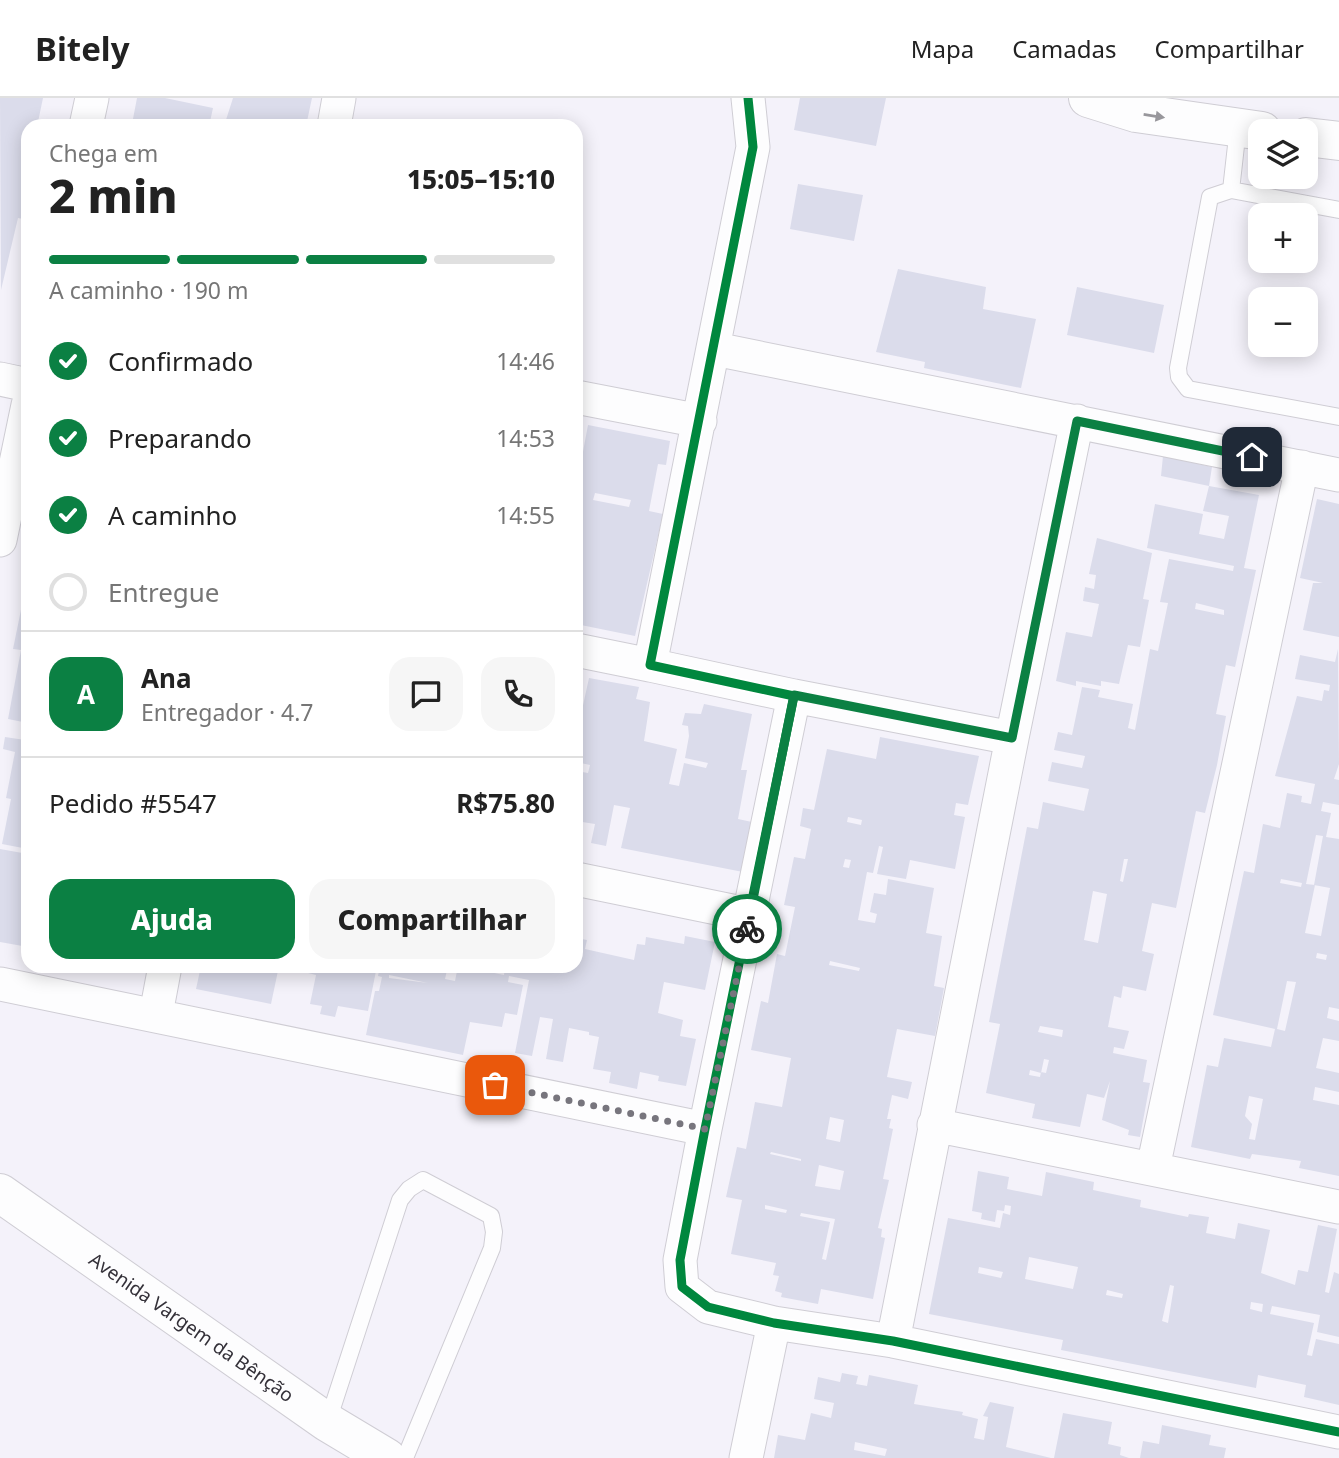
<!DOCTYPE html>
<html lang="pt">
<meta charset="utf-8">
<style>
body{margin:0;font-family:"Noto Sans",sans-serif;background:#f6f6f6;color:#222;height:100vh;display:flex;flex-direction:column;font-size:26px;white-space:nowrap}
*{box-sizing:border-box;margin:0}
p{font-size:23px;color:#767676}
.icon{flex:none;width:38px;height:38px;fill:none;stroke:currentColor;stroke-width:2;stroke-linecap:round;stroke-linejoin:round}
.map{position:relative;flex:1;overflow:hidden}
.details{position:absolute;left:21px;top:21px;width:562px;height:854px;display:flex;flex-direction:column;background:#fff;border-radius:21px;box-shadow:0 4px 18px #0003}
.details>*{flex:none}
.buttons{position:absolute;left:1248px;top:21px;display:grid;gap:14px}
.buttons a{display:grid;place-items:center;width:70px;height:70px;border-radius:14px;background:#fff;box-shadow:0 4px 18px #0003;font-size:35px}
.pin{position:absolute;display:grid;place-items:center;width:60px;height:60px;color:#fff;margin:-30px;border-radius:14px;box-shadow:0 4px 10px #0006}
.courier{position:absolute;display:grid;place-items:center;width:70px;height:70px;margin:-35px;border:5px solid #0b8043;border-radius:50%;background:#fff;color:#222;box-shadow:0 2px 9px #0007}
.overview em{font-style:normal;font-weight:800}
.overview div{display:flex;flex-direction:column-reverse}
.overview{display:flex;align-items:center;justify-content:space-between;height:119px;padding:0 28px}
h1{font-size:46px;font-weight:800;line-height:52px}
.bar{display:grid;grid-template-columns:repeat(4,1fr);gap:10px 7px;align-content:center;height:84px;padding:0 28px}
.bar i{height:9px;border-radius:5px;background:#e0e0e0}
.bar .on{background:#0b8043}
.bar p{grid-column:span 4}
.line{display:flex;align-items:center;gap:18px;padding:0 28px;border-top:2px solid #e0e0e0}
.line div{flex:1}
.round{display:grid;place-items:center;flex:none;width:74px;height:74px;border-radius:21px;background:#f6f6f6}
ol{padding:0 28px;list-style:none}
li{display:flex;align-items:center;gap:21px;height:77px}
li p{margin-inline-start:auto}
li .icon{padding:7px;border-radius:50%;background:#0b8043;color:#fff;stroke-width:4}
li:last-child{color:#767676}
li i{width:38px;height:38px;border:4px solid #e0e0e0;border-radius:50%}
.primary-button{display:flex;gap:14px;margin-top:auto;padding:14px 28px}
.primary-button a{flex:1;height:80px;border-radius:21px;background:#0b8043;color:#fff;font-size:28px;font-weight:800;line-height:80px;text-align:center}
.primary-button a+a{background:#f6f6f6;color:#222}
header{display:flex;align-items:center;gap:42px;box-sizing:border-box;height:98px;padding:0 35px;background:#fff;border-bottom:2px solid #e0e0e0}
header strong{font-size:33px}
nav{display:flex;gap:38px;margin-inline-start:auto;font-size:24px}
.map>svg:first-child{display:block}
</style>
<header>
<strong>Bitely</strong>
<nav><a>Mapa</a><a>Camadas</a><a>Compartilhar</a></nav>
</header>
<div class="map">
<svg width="1339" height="1360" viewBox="0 0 1339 1360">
<rect width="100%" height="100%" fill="#f4f2fa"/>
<path fill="#dbdceb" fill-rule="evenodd" d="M 0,0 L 43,0 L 38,24 L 32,23 L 28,28 L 21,70 L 28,71 L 28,122 L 18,120 L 1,192 Z
M 137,0 L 165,0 L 213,10 L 209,28 L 132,26 Z
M 233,0 L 312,0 L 306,28 L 220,28 L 220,24 L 225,25 Z
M 800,0 L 886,0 L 876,48 L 794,32 Z
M 798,86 L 863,97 L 854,143 L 790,131 Z
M 898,171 L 986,189 L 983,211 L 1036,221 L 1021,290 L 924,270 L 925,264 L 876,254 Z
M 1077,189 L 1164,207 L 1154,255 L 1067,237 Z
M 588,327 L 670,343 L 666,367 L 658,366 L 649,413 L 663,416 L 635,538 L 576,526 L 576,374 L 579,375 ZM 595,395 L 631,402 L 629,409 L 593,402 Z
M 1163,358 L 1212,369 L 1209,388 L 1161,378 Z
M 1209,388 L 1259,397 L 1244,470 L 1256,472 L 1235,569 L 1226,567 L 1216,616 L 1226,618 L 1217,667 L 1205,715 L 1196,713 L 1176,810 L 1152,805 L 1142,853 L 1154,856 L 1146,893 L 1123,888 L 1121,900 L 1114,898 L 1108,929 L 1129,933 L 1124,951 L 1114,949 L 1113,955 L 1147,962 L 1143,984 L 1150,985 L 1140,1039 L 1128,1037 L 1129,1032 L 1102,1022 L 1110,983 L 1104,1000 L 1087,996 L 1080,1029 L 1032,1020 L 1035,1006 L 986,995 L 1000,926 L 989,924 L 1027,729 L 1038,731 L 1043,704 L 1084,713 L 1089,691 L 1048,683 L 1052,664 L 1082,670 L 1085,658 L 1054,652 L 1058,634 L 1072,637 L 1082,589 L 1100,592 L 1098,599 L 1133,606 L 1128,630 L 1135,632 L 1150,551 L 1158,553 L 1168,505 L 1160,504 L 1169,461 L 1233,473 L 1234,468 L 1147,450 L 1155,406 L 1203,416 L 1199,436 L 1224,441 L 1229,418 L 1203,413 ZM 1196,505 L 1224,512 L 1224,517 L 1195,511 ZM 1124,761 L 1128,761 L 1123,784 L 1120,783 ZM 1093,793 L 1107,796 L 1098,845 L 1084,842 ZM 1040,928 L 1063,932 L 1062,939 L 1038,934 ZM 1044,961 L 1049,962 L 1046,975 L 1041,974 L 1040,979 L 1029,977 L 1030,972 L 1041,975 Z
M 1317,401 L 1339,406 L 1339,539 L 1303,532 L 1313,485 L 1323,485 L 1300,480 Z
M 1097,440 L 1152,455 L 1143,501 L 1149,502 L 1140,549 L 1128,547 L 1119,586 L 1101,583 L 1101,588 L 1076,583 L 1076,588 L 1056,583 L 1066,534 L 1092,539 L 1099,506 L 1083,503 L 1085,489 L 1094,491 L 1096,477 L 1089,476 Z
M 23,502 L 28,503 L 28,625 L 8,621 L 21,552 L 13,551 Z
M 1338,551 L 1339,666 L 1334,681 L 1339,682 L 1339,707 L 1323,704 L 1321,713 L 1331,715 L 1326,739 L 1339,741 L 1339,911 L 1329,909 L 1327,920 L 1339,923 L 1339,943 L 1323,940 L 1316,970 L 1339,975 L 1339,994 L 1315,989 L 1313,1002 L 1339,1007 L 1339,1078 L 1299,1070 L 1301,1063 L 1252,1056 L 1250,1061 L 1191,1049 L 1207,967 L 1218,969 L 1224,940 L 1271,949 L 1275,931 L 1213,917 L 1244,773 L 1254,775 L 1263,726 L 1280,730 L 1287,695 L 1302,698 L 1301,704 L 1311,706 L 1315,686 L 1275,678 L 1297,598 L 1322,603 L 1324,592 L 1329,593 L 1330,587 L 1295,581 L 1300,557 L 1335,564 ZM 1316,737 L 1323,738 L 1314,787 L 1330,790 L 1321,838 L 1305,835 L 1315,787 L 1306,786 ZM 1281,781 L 1302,785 L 1301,789 L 1280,785 ZM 1317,855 L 1327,857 L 1326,862 L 1316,860 ZM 1287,883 L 1296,884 L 1285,933 L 1277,931 ZM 1249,998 L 1263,1001 L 1255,1042 L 1249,1041 L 1252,1026 L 1245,1018 Z
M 589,580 L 639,589 L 636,601 L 650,604 L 644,643 L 677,651 L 669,686 L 679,688 L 684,665 L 706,670 L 708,665 L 685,660 L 689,638 L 688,628 L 682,627 L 685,615 L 701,616 L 704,606 L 752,616 L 741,672 L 747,672 L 738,721 L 752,724 L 743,774 L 621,750 L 630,710 L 614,707 L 606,748 L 591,745 L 595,726 L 576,723 L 576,673 L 588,675 L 590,667 L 576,664 L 576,620 L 580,621 Z
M 27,633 L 28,633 L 28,751 L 2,746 L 11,701 L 6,700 L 15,654 L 3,651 L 5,639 L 25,642 Z
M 880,639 L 979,658 L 968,707 L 956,705 L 954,717 L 965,719 L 955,771 L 910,762 L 906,781 L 877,776 L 883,749 L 879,748 L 873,775 L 867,774 L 858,822 L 875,825 L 877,816 L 870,814 L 874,795 L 886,797 L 888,781 L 934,790 L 926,835 L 942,838 L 934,888 L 944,890 L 935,938 L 897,931 L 887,979 L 912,984 L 908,1001 L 892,997 L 887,1021 L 891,1021 L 889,1030 L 893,1031 L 883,1081 L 889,1082 L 878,1130 L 882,1131 L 881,1139 L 885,1140 L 873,1201 L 821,1191 L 818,1206 L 781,1199 L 782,1195 L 775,1193 L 779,1178 L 773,1177 L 776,1165 L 731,1156 L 742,1102 L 726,1099 L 737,1049 L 746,1051 L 755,1004 L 782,1009 L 791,960 L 751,952 L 761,903 L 768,905 L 777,856 L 785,858 L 795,809 L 784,807 L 794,759 L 805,761 L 811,731 L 800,728 L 803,710 L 814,712 L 827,651 L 876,661 ZM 848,719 L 862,722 L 861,727 L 847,724 ZM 845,761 L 851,762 L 849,770 L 843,769 ZM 830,863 L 860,870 L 859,873 L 829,867 ZM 830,1019 L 844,1022 L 840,1044 L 826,1041 ZM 771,1054 L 801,1061 L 801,1063 L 770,1056 ZM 819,1067 L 844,1073 L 840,1092 L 815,1088 ZM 765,1107 L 787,1112 L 786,1115 L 765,1111 ZM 801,1115 L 835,1121 L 826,1162 L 822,1161 L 830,1124 L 800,1118 Z
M 0,751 L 28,756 L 28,849 L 0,844 Z
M 685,838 L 715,844 L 705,892 L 664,884 L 658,915 L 683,922 L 680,938 L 696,941 L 686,988 L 658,983 L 659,978 L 640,974 L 637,991 L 609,985 L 611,974 L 593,971 L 599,939 L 589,937 L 589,934 L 569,930 L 563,964 L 546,961 L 553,921 L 540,919 L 532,958 L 515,955 L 529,882 L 509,878 L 508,884 L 523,887 L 517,917 L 505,915 L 502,929 L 470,924 L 463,957 L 366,937 L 375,893 L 379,893 L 382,879 L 378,878 L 380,868 L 448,868 L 445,881 L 455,883 L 458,868 L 481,868 L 480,872 L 504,877 L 505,868 L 576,868 L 576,840 L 587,842 L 585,851 L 634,862 L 637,846 L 645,847 L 646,839 L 684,846 ZM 389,877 L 428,885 L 389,880 Z
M 201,868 L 279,868 L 271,906 L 196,891 Z
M 280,868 L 377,868 L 368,913 L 338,908 L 335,919 L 320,916 L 322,908 L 310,906 L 316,877 Z
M 978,1073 L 1009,1079 L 1007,1091 L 1042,1098 L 1046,1074 L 1094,1084 L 1093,1092 L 1141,1102 L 1140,1109 L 1188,1119 L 1189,1116 L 1209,1119 L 1206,1135 L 1235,1141 L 1238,1125 L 1270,1132 L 1261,1175 L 1295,1187 L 1298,1172 L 1308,1174 L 1318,1127 L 1337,1131 L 1325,1194 L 1329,1195 L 1334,1174 L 1339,1176 L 1339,1239 L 1317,1234 L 1320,1217 L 1272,1208 L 1270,1216 L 1314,1225 L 1307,1257 L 1312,1258 L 1316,1241 L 1339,1246 L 1339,1307 L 1304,1299 L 1306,1287 L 1258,1277 L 1256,1290 L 1061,1252 L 1063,1242 L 929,1216 L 948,1120 L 1000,1130 L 1003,1115 L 1010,1117 L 1011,1108 L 1005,1107 L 1004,1113 L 997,1112 L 995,1124 L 981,1121 L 982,1115 L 972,1113 ZM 1029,1159 L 1078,1169 L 1073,1191 L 1025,1181 ZM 979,1169 L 1003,1174 L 1001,1180 L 978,1175 ZM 1170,1187 L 1174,1188 L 1168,1225 L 1162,1223 ZM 1107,1192 L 1123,1196 L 1122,1200 L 1106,1197 ZM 1251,1204 L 1263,1206 L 1262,1214 L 1250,1211 Z
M 842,1275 L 858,1278 L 856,1286 L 867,1288 L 869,1277 L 918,1287 L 914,1306 L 963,1314 L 962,1317 L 978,1321 L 974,1340 L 984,1342 L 988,1319 L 983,1318 L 990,1304 L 1014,1309 L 1006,1349 L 1051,1360 L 774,1360 L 778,1337 L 805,1342 L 811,1315 L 831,1320 L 834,1305 L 814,1301 L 818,1279 L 840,1284 ZM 855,1344 L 887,1351 L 885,1358 L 854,1352 Z
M 1063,1315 L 1112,1324 L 1108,1346 L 1121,1349 L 1120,1357 L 1129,1360 L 1054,1360 Z
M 1162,1327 L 1211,1337 L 1209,1347 L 1226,1350 L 1224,1360 L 1140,1360 L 1143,1343 L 1159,1346 Z"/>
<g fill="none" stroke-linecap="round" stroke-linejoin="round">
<defs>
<path id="lane" d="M 1231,92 L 1238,30
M 1339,112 L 1231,92 L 1210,99 L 1178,270 L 1179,279 L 1188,291 L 1339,319
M 328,1323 L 400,1102 L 409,1091 L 423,1082 L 491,1118 L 494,1134 L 492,1150 L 405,1360"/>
<path id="street" d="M 748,0 L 753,49 L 650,567 L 794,598 L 705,1031 L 680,1162 L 682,1189 L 708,1209 L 774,1225 L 893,1243 L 1339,1334
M 86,28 L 92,0
M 334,28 L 339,0
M 715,251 L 1339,377
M 0,281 L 28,287
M 576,299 L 700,323
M 0,442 L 28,307
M 576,552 L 650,567
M 794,598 L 1012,640 L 1077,323
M 576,781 L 751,817
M 0,886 L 705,1031
M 156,916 L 165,868
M 934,1027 L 1339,1109
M 1153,1070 L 1302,369
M 893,1243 L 1012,640
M 746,1360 L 774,1225"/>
<g id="secondary">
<path d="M 1088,0 L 1136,15 L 1262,33"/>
<path d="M 1306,39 L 1339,43"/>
<path id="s1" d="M 0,1095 L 327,1324 L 387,1360"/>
</g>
</defs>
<use href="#lane" stroke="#cfcdd4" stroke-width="18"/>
<use href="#street" stroke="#cfcdd4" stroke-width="35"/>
<use href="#secondary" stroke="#cfcdd4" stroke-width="40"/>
<use href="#lane" stroke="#fdfdfe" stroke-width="16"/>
<use href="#street" stroke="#fdfdfe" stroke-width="33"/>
<use href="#secondary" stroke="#fdfdfe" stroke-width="38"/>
<defs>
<path id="cycleway" d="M 748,0 L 753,49 L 650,567 L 794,598 L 705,1031 L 680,1162 L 682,1189 L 708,1209 L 774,1225 L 893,1243 L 1339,1334"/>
</defs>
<use href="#cycleway" stroke="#fff" stroke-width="13"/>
<use href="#cycleway" stroke="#00873e" stroke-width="9"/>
</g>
<defs><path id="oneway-solid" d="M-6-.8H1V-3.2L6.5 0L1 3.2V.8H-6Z" transform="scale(1.75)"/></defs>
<use fill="#98979c" href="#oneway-solid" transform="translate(1154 18) rotate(9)"/>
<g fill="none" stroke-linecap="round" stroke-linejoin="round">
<path stroke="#77757d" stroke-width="7" stroke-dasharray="0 12.6" d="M 495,987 L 705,1031 L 747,831"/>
<path stroke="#0b8043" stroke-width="9" d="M 747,831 L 794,597 L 1012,640 L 1077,323 L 1252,359"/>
</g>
<g text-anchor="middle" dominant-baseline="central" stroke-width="5" stroke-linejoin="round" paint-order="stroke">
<g font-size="19" fill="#343139" stroke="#fff">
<text stroke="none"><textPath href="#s1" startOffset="234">Avenida Vargem da Bênção</textPath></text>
</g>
</g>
</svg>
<div class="buttons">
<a><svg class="icon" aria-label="layers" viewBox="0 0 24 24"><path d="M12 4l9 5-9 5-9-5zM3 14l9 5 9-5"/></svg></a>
<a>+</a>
<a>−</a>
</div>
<div class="pin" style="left:495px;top:987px;background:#ea580c"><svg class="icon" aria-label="bag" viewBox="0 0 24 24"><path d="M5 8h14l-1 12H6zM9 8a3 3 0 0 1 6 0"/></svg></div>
<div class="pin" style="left:1252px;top:359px;background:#1f2937"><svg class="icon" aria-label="home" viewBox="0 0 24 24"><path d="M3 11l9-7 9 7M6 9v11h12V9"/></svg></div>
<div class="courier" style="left:747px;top:831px"><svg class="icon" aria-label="bike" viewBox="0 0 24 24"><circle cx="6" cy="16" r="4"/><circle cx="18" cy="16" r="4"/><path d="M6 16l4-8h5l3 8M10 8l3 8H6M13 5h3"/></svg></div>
<section class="details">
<div class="overview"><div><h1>2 min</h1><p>Chega em</p></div><em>15:05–15:10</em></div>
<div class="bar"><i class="on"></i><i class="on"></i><i class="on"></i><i></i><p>A caminho · 190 m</p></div>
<ol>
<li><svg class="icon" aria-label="check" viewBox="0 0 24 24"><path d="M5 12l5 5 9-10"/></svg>Confirmado<p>14:46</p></li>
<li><svg class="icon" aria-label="check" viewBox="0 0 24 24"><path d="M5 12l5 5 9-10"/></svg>Preparando<p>14:53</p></li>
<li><svg class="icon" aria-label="check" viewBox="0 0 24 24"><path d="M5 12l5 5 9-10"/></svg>A caminho<p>14:55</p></li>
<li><i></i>Entregue</li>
</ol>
<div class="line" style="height:126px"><b class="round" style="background:#0b8043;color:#fff">A</b><div><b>Ana</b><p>Entregador · 4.7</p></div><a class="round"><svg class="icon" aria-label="chat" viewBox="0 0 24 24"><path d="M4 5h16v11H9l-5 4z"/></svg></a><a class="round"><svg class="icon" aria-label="phone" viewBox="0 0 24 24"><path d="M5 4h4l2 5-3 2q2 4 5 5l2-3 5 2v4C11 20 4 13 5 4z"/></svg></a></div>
<div class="line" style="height:91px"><div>Pedido #5547</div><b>R$75.80</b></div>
<div class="primary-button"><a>Ajuda</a><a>Compartilhar</a></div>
</section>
</div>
